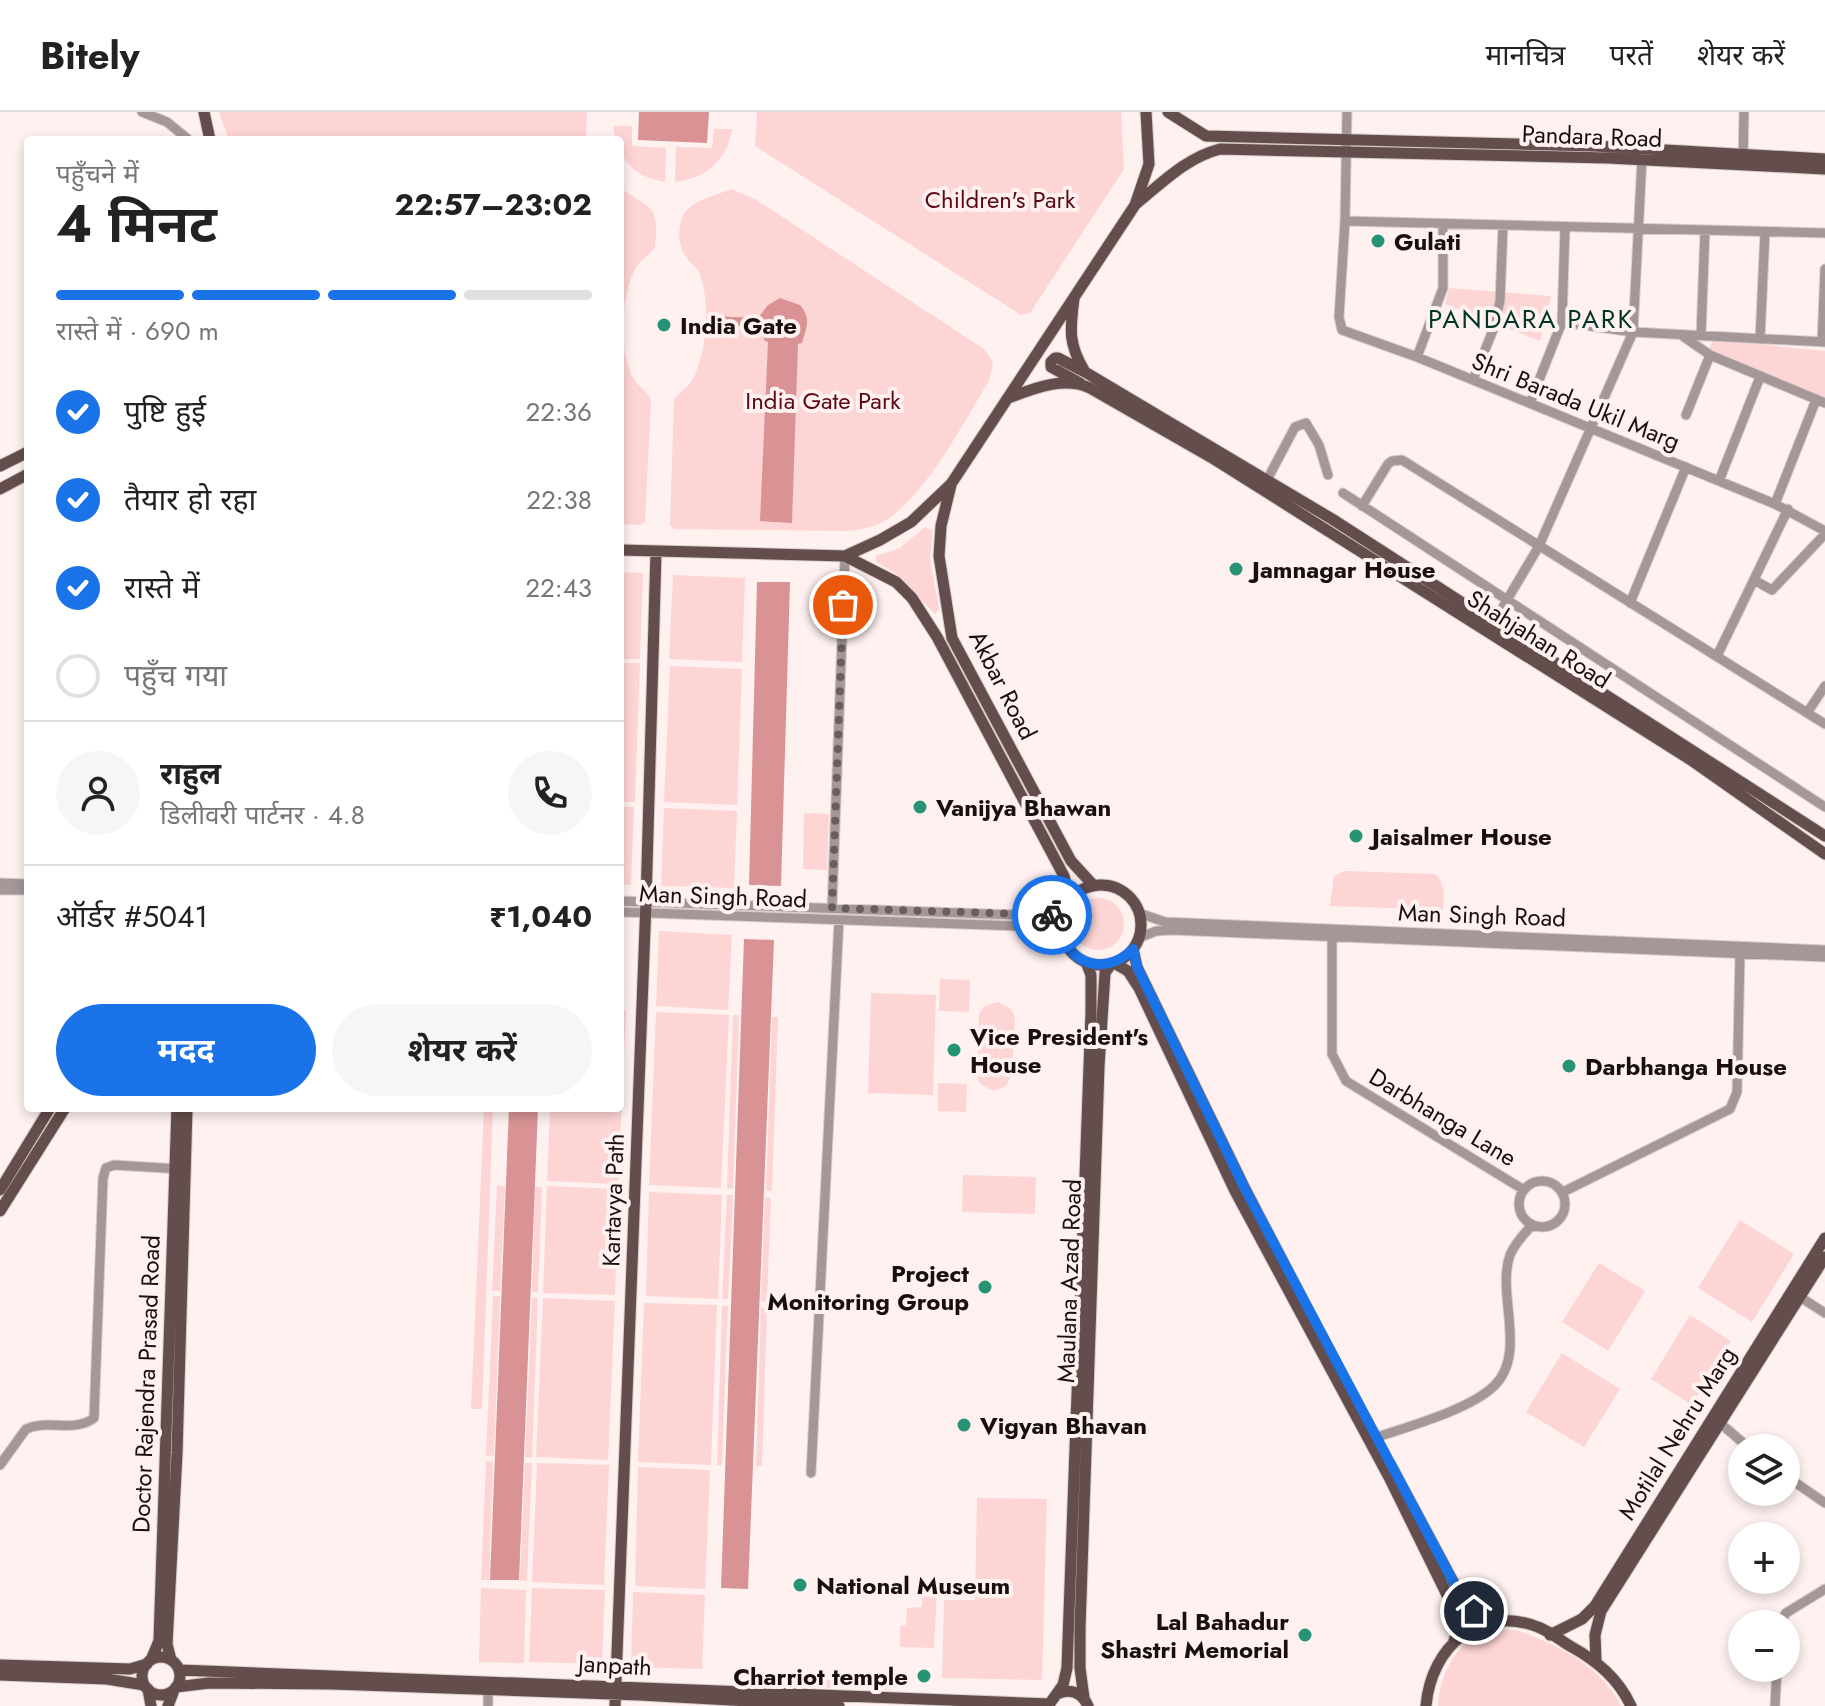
<!DOCTYPE html>
<html lang="hi">
<meta charset="utf-8">
<style>
body{margin:0;font-family:Jost,"Noto Sans Devanagari",sans-serif;background:#f6f6f6;color:#222;height:100vh;display:flex;flex-direction:column;font-size:30px;white-space:nowrap}
*{box-sizing:border-box;margin:0}
p{font-size:26px;color:#767676}
.icon{flex:none;width:44px;height:44px;fill:none;stroke:currentColor;stroke-width:2;stroke-linecap:round;stroke-linejoin:round}
.map{position:relative;flex:1;overflow:hidden}
.details{position:absolute;left:24px;top:24px;width:600px;height:976px;display:flex;flex-direction:column;background:#fff;border-radius:8px;box-shadow:0 4px 12px #0003}
.details>*{flex:none}
.tools{position:absolute;left:1728px;top:1322px;display:grid;gap:16px}
.tools a{display:grid;place-items:center;width:72px;height:72px;border-radius:50%;background:#fff;box-shadow:0 4px 12px #0003;font-size:40px}
.pin{position:absolute;display:grid;place-items:center;width:68px;height:68px;color:#fff;margin:-34px;border:4px solid #fff;border-radius:50%;box-shadow:0 2px 8px #0007}
.courier{position:absolute;display:grid;place-items:center;width:80px;height:80px;margin:-40px;border:6px solid #1a73e8;border-radius:50%;background:#fff;color:#222;box-shadow:0 2px 10px #0007}
.head em{font-style:normal;font-weight:700}
.head div{display:flex;flex-direction:column-reverse}
.head{display:flex;align-items:center;justify-content:space-between;height:136px;padding:0 32px}
h1{font-size:52px;font-weight:700;line-height:60px}
.bar{display:grid;grid-template-columns:repeat(4,1fr);gap:12px 8px;align-content:center;height:96px;padding:0 32px}
.bar i{height:10px;border-radius:6px;background:#e0e0e0}
.bar .active{background:#1a73e8}
.bar p{grid-column:span 4}
.line{display:flex;align-items:center;gap:20px;padding:0 32px;border-top:2px solid #e0e0e0}
.line div{flex:1}
.round{display:grid;place-items:center;flex:none;width:84px;height:84px;border-radius:42px;background:#f6f6f6}
ol{padding:0 32px;list-style:none}
li{display:flex;align-items:center;gap:24px;height:88px}
li p{margin-inline-start:auto}
li .icon{padding:8px;border-radius:50%;background:#1a73e8;color:#fff;stroke-width:4}
li:last-child{color:#767676}
li i{width:44px;height:44px;border:4px solid #e0e0e0;border-radius:50%}
.action{display:flex;gap:16px;margin-top:auto;padding:16px 32px}
.action a{flex:1;height:92px;border-radius:48px;background:#1a73e8;color:#fff;font-size:32px;font-weight:700;line-height:92px;text-align:center}
.action a+a{background:#f6f6f6;color:#222}
header{display:flex;align-items:center;gap:48px;box-sizing:border-box;height:112px;padding:0 40px;background:#fff;border-bottom:2px solid #e0e0e0}
header strong{font-size:38px}
nav{display:flex;gap:44px;margin-inline-start:auto;font-size:28px}
.map>svg:first-child{display:block}
</style>
<header>
<strong>Bitely</strong>
<nav><a>मानचित्र</a><a>परतें</a><a>शेयर करें</a></nav>
</header>
<div class="map">
<svg width="1825" height="1594" viewBox="0 0 1825 1594">
<rect width="100%" height="100%" fill="#fef1f0"/>
<path fill="#fed5d5" d="M 219,0 L 587,0 L 586,28 L 229,28 Z
M 757,0 L 1121,0 L 1124,57 L 1030,201 L 1021,203 L 755,34 Z
M 613,14 L 632,14 L 632,34 L 666,36 L 665,70 C 642,66 620,54 620,28 L 615,28 Z
M 714,17 L 732,17 C 727,49 706,66 675,70 L 676,35 L 712,36 Z
M 620,76 C 653,99 659,91 655,136 C 649,143 642,147 637,154 C 621,180 618,236 632,264 C 637,274 646,277 651,288 L 645,410 L 640,413 L 620,412 Z
M 731,77 L 755,87 L 984,237 L 993,250 L 989,269 C 963,311 929,378 889,406 C 877,415 863,417 848,419 L 674,417 L 670,413 L 674,287 C 679,282 687,276 691,270 C 707,245 711,188 699,160 C 696,154 690,151 687,146 C 678,136 677,116 683,104 C 689,89 717,83 731,77 Z
M 1449,176 L 1551,184 L 1540,229 L 1445,192 Z
M 1713,228 L 1825,239 L 1825,290 L 1708,239 Z
M 925,415 L 933,419 L 930,446 L 939,497 L 935,502 L 895,461 L 876,450 L 876,444 L 900,436 Z
M 620,460 L 643,461 L 640,547 L 620,547 Z
M 673,463 L 745,466 L 742,550 L 669,547 Z
M 620,551 L 640,551 L 635,690 L 620,690 Z
M 670,554 L 742,557 L 737,693 L 664,690 Z
M 620,694 L 634,695 L 631,773 L 620,772 Z
M 664,696 L 737,699 L 734,776 L 661,774 Z
M 804,701 L 829,702 L 827,758 L 803,757 Z
M 1345,759 L 1435,762 C 1446,773 1444,783 1443,798 L 1330,794 L 1334,764 Z
M1072 812a26 26 0 1 1 52 0a26 26 0 1 1-52 0Z
M 659,819 L 732,823 L 728,898 L 656,894 Z
M 940,867 L 970,868 L 969,900 L 939,899 Z
M 871,881 L 936,883 L 933,983 L 868,981 Z
M 998,890 L 1010,896 L 1015,904 L 1012,962 L 1006,974 L 994,979 L 981,973 L 977,965 L 979,902 L 985,894 Z
M 620,899 L 626,899 L 618,1072 L 547,1069 L 550,996 L 620,996 Z
M 656,900 L 729,903 L 721,1076 L 649,1073 Z
M 733,903 L 739,903 L 733,1077 L 727,1076 Z
M 772,905 L 778,905 L 772,1079 L 766,1078 Z
M 938,971 L 967,972 L 966,1000 L 938,999 Z
M 484,996 L 493,996 L 482,1297 L 471,1297 Z
M 963,1063 L 1036,1065 L 1035,1102 L 962,1100 Z
M 497,1073 L 505,1074 L 500,1179 L 492,1179 Z
M 547,1074 L 619,1077 L 615,1183 L 543,1181 Z
M 535,1075 L 542,1075 L 538,1180 L 532,1180 Z
M 649,1080 L 722,1083 L 718,1187 L 646,1184 Z
M 727,1083 L 733,1083 L 728,1187 L 722,1187 Z
M 765,1086 L 771,1086 L 767,1190 L 761,1189 Z
M 1740,1108 L 1794,1142 L 1752,1210 L 1698,1176 Z
M 1599,1151 L 1645,1179 L 1608,1239 L 1562,1210 Z
M 493,1184 L 500,1184 L 494,1344 L 486,1344 Z
M 532,1186 L 538,1186 L 532,1346 L 525,1345 Z
M 543,1186 L 615,1189 L 608,1348 L 536,1345 Z
M 644,1191 L 717,1193 L 711,1353 L 638,1350 Z
M 722,1194 L 728,1194 L 722,1353 L 717,1353 Z
M 761,1196 L 767,1196 L 762,1354 L 756,1354 Z
M 1690,1203 L 1731,1229 L 1692,1293 L 1651,1267 Z
M 1562,1241 L 1620,1277 L 1584,1335 L 1526,1300 Z
M 486,1349 L 493,1350 L 489,1468 L 481,1468 Z
M 525,1351 L 532,1351 L 527,1469 L 520,1469 Z
M 537,1351 L 609,1353 L 604,1473 L 532,1470 Z
M 638,1355 L 710,1358 L 705,1477 L 635,1474 Z
M 977,1386 L 1047,1387 L 1042,1568 L 942,1566 L 944,1488 L 975,1488 Z
M 923,1475 L 937,1476 L 934,1536 L 900,1535 L 900,1514 L 906,1513 L 907,1496 L 922,1495 Z
M 481,1476 L 526,1478 L 524,1551 L 479,1550 Z
M 532,1476 L 605,1478 L 602,1552 L 529,1550 Z
M 633,1480 L 705,1483 L 702,1557 L 631,1555 Z
M 1516,1518 C 1554,1531 1603,1555 1621,1594 L 1438,1594 C 1439,1564 1455,1532 1484,1521 C 1493,1517 1506,1518 1516,1518 Z
M 788,1563 L 892,1567 L 891,1578 L 787,1574 Z"/>
<path fill="#d99394" d="M 639,0 L 709,0 L 707,31 L 638,28 Z
M 780,186 L 800,193 C 812,207 806,216 802,231 L 798,232 L 792,411 L 760,409 L 768,230 L 765,229 L 757,215 L 712,213 L 712,204 L 758,206 L 768,193 Z
M 757,470 L 790,470 L 781,774 L 749,773 Z
M 744,827 L 774,828 L 748,1477 L 721,1476 Z
M 509,996 L 538,996 L 519,1468 L 490,1468 Z"/>
<g fill="none" stroke-linecap="round" stroke-linejoin="round">
<defs>
<path id="minor" d="M 142,0 L 167,10 L 189,28
M 1347,0 L 1345,109 L 1339,205 L 1342,218 L 1417,245 L 1775,392 L 1825,419
M 1743,49 L 1744,0
M 1345,109 L 1825,121
M 1562,210 L 1633,220 L 1825,230
M 1701,223 L 1705,119
M 1684,225 L 1710,243 L 1825,291
M 1760,227 L 1765,120
M 1822,230 L 1825,157
M 1417,245 L 1443,176 L 1443,113
M 1473,268 L 1493,218 L 1500,189 L 1503,114
M 1530,291 L 1562,210 L 1565,116
M 1686,303 L 1710,243
M 1267,368 L 1295,315 L 1306,311 L 1319,333 L 1328,363
M 1719,369 L 1760,265
M 1343,381 L 1825,695
M 1775,392 L 1816,288
M 1362,394 L 1388,352 L 1392,349 L 1402,348 L 1825,612
M 1754,468 L 1772,478 L 1825,422
M 1630,491 L 1686,355
M 1494,510 L 1539,434 L 1633,220 L 1642,47
M 1717,544 L 1788,397
M 1807,601 L 1825,574
M 0,771 L 28,772
M 0,778 L 28,778
M 620,789 L 1044,804 L 1064,800
M 832,796 L 845,444
M 620,800 L 1043,815 L 1063,823
M 1139,801 L 1165,810 L 1825,838
M 1332,824 L 1332,942 L 1346,969 L 1524,1078
M 1139,826 L 1156,819 L 1172,818 L 1825,845
M1519 1092a23 23 0 1 1 46 0a23 23 0 1 1-46 0Z
M 1563,1080 L 1730,997 L 1737,980 L 1740,842
M 1800,1185 L 1825,1201
M 1720,1311 L 1749,1336
M 1375,1326 C 1409,1314 1469,1298 1494,1274 C 1528,1241 1496,1182 1510,1143 C 1515,1131 1524,1122 1532,1113
M 0,1353 L 26,1317 C 48,1307 74,1321 94,1306 L 103,1066 L 106,1056 L 114,1053 L 180,1057
M 811,1361 L 839,808
M 1786,1364 L 1825,1391
M 1779,1512 L 1786,1501 L 1825,1477
M 488,1594 L 488,1578
M 1775,1594 L 1777,1556"/>
<path id="major" d="M 204,0 L 210,28
M 1168,0 L 1206,24 L 1594,34 L 1825,47
M 1136,92 C 1163,70 1186,46 1220,37 L 1608,46 L 1825,57
M 1074,186 C 1070,218 1068,232 1085,260 L 1332,407 L 1825,724
M 1080,271 L 1051,255 L 1051,250 L 1055,246 L 1058,246 L 1083,259
M 1011,285 C 1035,276 1065,264 1090,276 L 1214,347 L 1691,648 L 1825,742
M 0,354 L 28,340
M 951,373 L 941,414 L 939,444 L 952,526 L 1071,749 L 1094,774
M 0,377 L 28,362
M 620,438 L 845,444 L 880,428 L 911,410 L 951,372 L 1135,93 L 1149,52 L 1146,0
M 845,444 L 896,470 L 912,486 L 937,525 L 1064,764 L 1070,788
M1061 813a40 40 0 1 1 80 0a40 40 0 1 1-80 0Z
M 1133,837 L 1137,855 L 1244,1075 L 1351,1281
M 1114,851 L 1128,859 L 1139,876 L 1235,1079 L 1390,1367 L 1453,1495 C 1457,1508 1459,1517 1454,1529
M 0,1078 L 50,996
M 0,1099 L 65,996
M 1390,1352 L 1464,1490 L 1489,1509
M 1550,1523 L 1582,1507 L 1595,1494 L 1825,1126
M142 1564a19 19 0 1 1 38 0a19 19 0 1 1-38 0Z
M 151,1548 L 159,1529 L 177,996
M 171,1548 L 167,1532 L 177,1341 L 187,996
M 1596,1549 L 1595,1523 L 1601,1499 L 1825,1145
M 0,1553 L 130,1557 L 147,1552
M 179,1558 L 1049,1592
M 0,1563 L 107,1567 L 144,1573
M 176,1575 L 209,1571 L 333,1572 L 640,1583 L 839,1594
M 148,1577 L 151,1594
M 1057,1582 C 1070,1576 1082,1580 1088,1594
M 1084,1586 L 1080,1556 L 1080,1516 L 1099,954 L 1105,861 L 1111,852
M 168,1594 L 174,1578
M 615,1594 L 646,790 L 656,440
M 1048,1594 L 1063,1573 L 1067,1556 L 1091,901 L 1091,863 L 1086,850
M 1426,1594 C 1431,1535 1479,1492 1538,1515 C 1549,1519 1560,1528 1570,1534 C 1597,1549 1618,1566 1631,1594"/>
</defs>
<use href="#minor" stroke="#d9cdcc" stroke-width="11"/>
<use href="#major" stroke="#d9cdcc" stroke-width="13"/>
<use href="#minor" stroke="#a59797" stroke-width="9"/>
<use href="#major" stroke="#644d4d" stroke-width="11"/>
</g>
<g fill="none" stroke-linecap="round" stroke-linejoin="round">
<path stroke="#695e5e" stroke-width="8" stroke-dasharray="0 14.4" d="M 843,493 L 832,796 L 1052,803"/>
<path stroke="#1a73e8" stroke-width="10" d="M 1052,803 L 1064,800 C 1052,845 1101,870 1133,837 L 1137,855 L 1244,1075 L 1464,1490 L 1474,1499"/>
</g>
<g fill="#269474" stroke="#fef1f0" stroke-width="3">
<circle cx="1378" cy="129" r="8"/>
<circle cx="664" cy="213" r="8"/>
<circle cx="1236" cy="457" r="8"/>
<circle cx="920" cy="695" r="8"/>
<circle cx="1356" cy="724" r="8"/>
<circle cx="954" cy="938" r="8"/>
<circle cx="1569" cy="954" r="8"/>
<circle cx="985" cy="1175" r="8"/>
<circle cx="964" cy="1313" r="8"/>
<circle cx="800" cy="1473" r="8"/>
<circle cx="1305" cy="1523" r="8"/>
<circle cx="924" cy="1564" r="8"/>
</g>
<g text-anchor="middle" dominant-baseline="central" stroke-width="8" stroke-linejoin="round" paint-order="stroke">
<g font-size="24" fill="#190f0f" stroke="#fef1f0">
<text transform="translate(1592 24) rotate(2)">Pandara Road</text>
<text transform="translate(1576 289) rotate(22)">Shri Barada Ukil Marg</text>
<text transform="translate(1539 527) rotate(32)">Shahjahan Road</text>
<text transform="translate(1003 573) rotate(63)">Akbar Road</text>
<text transform="translate(723 784) rotate(2)">Man Singh Road</text>
<text transform="translate(1482 803) rotate(2)">Man Singh Road</text>
<text transform="translate(1443 1005) rotate(31)">Darbhanga Lane</text>
<text transform="translate(613 1088) rotate(-88)">Kartavya Path</text>
<text transform="translate(1069 1169) rotate(-88)">Maulana Azad Road</text>
<text transform="translate(146 1272) rotate(-88)">Doctor Rajendra Prasad Road</text>
<text transform="translate(1677 1321) rotate(-58)">Motilal Nehru Marg</text>
<text transform="translate(615 1553) rotate(3)">Janpath</text>
</g>
<g font-size="24" fill="#5c0717" stroke="#fef1f0">
<text x="1000" y="87">Children's Park</text>
<text x="823" y="288">India Gate Park</text>
</g>
<g font-size="24" font-weight="bold" fill="#190f0f" stroke="#fef1f0" text-anchor="start">
<text x="1394" y="129">Gulati</text>
<text x="680" y="213">India Gate</text>
<text x="1252" y="457">Jamnagar House</text>
<text x="936" y="695">Vanijya Bhawan</text>
<text x="1372" y="724">Jaisalmer House</text>
<text x="970" y="924">Vice President's<tspan x="970" dy="28">House</tspan></text>
<text x="1585" y="954">Darbhanga House</text>
<text x="969" y="1161" text-anchor="end">Project<tspan x="969" dy="28">Monitoring Group</tspan></text>
<text x="980" y="1313">Vigyan Bhavan</text>
<text x="816" y="1473">National Museum</text>
<text x="1289" y="1509" text-anchor="end">Lal Bahadur<tspan x="1289" dy="28">Shastri Memorial</tspan></text>
<text x="908" y="1564" text-anchor="end">Charriot temple</text>
</g>
<g font-size="26" letter-spacing="2" fill="#003527" stroke="#fef1f0">
<text x="1531" y="207">PANDARA PARK</text>
</g>
</g>
</svg>
<div class="tools">
<a><svg class="icon" aria-label="layers" viewBox="0 0 24 24"><path d="M12 4l9 5-9 5-9-5zM3 14l9 5 9-5"/></svg></a>
<a>+</a>
<a>−</a>
</div>
<div class="pin" style="left:843px;top:493px;background:#ea580c"><svg class="icon" aria-label="bag" viewBox="0 0 24 24"><path d="M5 8h14l-1 12H6zM9 8a3 3 0 0 1 6 0"/></svg></div>
<div class="pin" style="left:1474px;top:1499px;background:#1f2937"><svg class="icon" aria-label="home" viewBox="0 0 24 24"><path d="M3 11l9-7 9 7M6 9v11h12V9"/></svg></div>
<div class="courier" style="left:1052px;top:803px"><svg class="icon" aria-label="bike" viewBox="0 0 24 24"><circle cx="6" cy="16" r="4"/><circle cx="18" cy="16" r="4"/><path d="M6 16l4-8h5l3 8M10 8l3 8H6M13 5h3"/></svg></div>
<section class="details">
<div class="head"><div><h1>4 मिनट</h1><p>पहुँचने में</p></div><em>22:57–23:02</em></div>
<div class="bar"><i class="active"></i><i class="active"></i><i class="active"></i><i></i><p>रास्ते में · 690 m</p></div>
<ol>
<li><svg class="icon" aria-label="check" viewBox="0 0 24 24"><path d="M5 12l5 5 9-10"/></svg>पुष्टि हुई<p>22:36</p></li>
<li><svg class="icon" aria-label="check" viewBox="0 0 24 24"><path d="M5 12l5 5 9-10"/></svg>तैयार हो रहा<p>22:38</p></li>
<li><svg class="icon" aria-label="check" viewBox="0 0 24 24"><path d="M5 12l5 5 9-10"/></svg>रास्ते में<p>22:43</p></li>
<li><i></i>पहुँच गया</li>
</ol>
<div class="line" style="height:144px"><a class="round"><svg class="icon" aria-label="person" viewBox="0 0 24 24"><circle cx="12" cy="8" r="4"/><path d="M4 21q1-7 8-7t8 7"/></svg></a><div><b>राहुल</b><p>डिलीवरी पार्टनर · 4.8</p></div><a class="round"><svg class="icon" aria-label="phone" viewBox="0 0 24 24"><path d="M5 4h4l2 5-3 2q2 4 5 5l2-3 5 2v4C11 20 4 13 5 4z"/></svg></a></div>
<div class="line" style="height:104px"><div>ऑर्डर #5041</div><b>₹1,040</b></div>
<div class="action"><a>मदद</a><a>शेयर करें</a></div>
</section>
</div>
